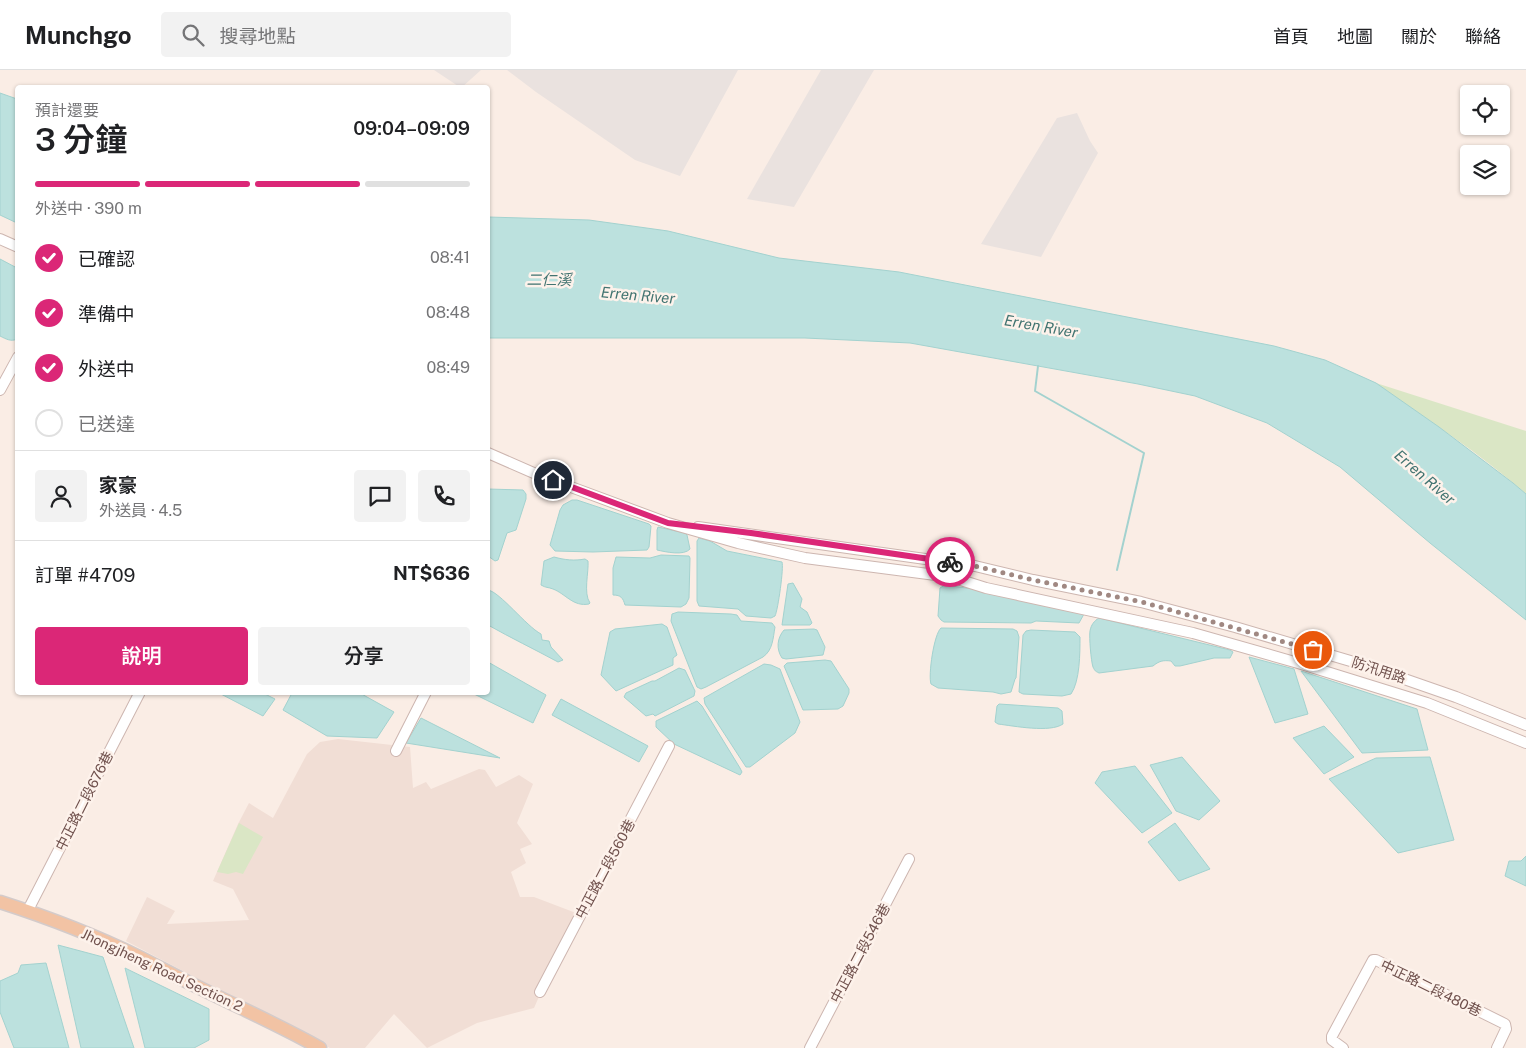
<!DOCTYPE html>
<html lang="zh-TW">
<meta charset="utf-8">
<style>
body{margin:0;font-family:"Public Sans","Noto Sans TC",sans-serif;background:#f2f2f2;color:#202124;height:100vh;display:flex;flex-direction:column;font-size:19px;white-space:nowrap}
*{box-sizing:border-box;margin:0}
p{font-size:16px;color:#757577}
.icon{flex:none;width:28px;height:28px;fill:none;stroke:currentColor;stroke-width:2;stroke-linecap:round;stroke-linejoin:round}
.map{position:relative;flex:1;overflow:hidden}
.details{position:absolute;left:15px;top:15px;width:475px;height:610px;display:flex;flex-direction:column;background:#fff;border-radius:5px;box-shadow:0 1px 4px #0004}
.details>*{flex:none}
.tools{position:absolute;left:1460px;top:15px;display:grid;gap:10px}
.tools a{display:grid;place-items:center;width:50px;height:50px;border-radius:5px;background:#fff;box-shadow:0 1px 4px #0004;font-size:25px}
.pin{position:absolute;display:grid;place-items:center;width:42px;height:42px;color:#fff;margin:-21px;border:2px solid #fff;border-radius:50%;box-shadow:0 1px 5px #0007}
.courier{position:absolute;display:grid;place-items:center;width:50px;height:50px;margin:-25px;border:4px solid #db2777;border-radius:50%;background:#fff;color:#222;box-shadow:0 1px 6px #0007}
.head em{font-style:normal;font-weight:600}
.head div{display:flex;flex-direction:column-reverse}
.head{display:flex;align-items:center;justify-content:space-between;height:85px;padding:0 20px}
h1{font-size:32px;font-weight:600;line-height:38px}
.bar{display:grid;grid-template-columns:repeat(4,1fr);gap:8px 5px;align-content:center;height:60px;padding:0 20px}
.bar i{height:6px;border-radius:4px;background:#e0e0e0}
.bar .active{background:#db2777}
.bar p{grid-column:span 4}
.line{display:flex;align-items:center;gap:12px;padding:0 20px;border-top:1px solid #e0e0e0}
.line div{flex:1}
.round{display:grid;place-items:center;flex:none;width:52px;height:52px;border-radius:5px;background:#f2f2f2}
ol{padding:0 20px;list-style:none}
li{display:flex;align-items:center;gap:15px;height:55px}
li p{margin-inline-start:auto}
li .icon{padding:5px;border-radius:50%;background:#db2777;color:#fff;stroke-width:4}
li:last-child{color:#757577}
li i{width:28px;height:28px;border:2px solid #e0e0e0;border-radius:50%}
.action{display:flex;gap:10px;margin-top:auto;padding:10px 20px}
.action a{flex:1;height:58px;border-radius:5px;background:#db2777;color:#fff;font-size:20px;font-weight:600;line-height:58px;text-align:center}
.action a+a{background:#f2f2f2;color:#202124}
header{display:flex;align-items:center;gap:30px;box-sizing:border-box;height:70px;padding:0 25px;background:#fff;border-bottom:1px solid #e0e0e0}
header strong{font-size:24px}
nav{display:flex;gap:28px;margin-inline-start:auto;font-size:18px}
.search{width:350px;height:45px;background:#f2f2f2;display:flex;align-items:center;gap:12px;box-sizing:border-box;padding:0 18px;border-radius:5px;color:#757577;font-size:19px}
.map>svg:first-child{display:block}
</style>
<header>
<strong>Munchgo</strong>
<div class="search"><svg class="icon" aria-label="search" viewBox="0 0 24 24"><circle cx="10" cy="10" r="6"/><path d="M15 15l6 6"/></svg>搜尋地點</div>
<nav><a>首頁</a><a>地圖</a><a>關於</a><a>聯絡</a></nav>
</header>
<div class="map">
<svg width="1526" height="978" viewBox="0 0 1526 978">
<rect width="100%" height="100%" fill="#faede5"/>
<path fill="#f1ded5" d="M 338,669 L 410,677 L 413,718 L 426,712 L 431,719 L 479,699 L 485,700 L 496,717 L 519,705 L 533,714 L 517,753 L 532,774 L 520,779 L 526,793 L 511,802 L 520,827 L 534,827 L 576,843 L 534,938 L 477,953 L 427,978 L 394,944 L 365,978 L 330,978 L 126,871 L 147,827 L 175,841 L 167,854 L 249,850 L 233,819 L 213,811 L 238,754 L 249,733 L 273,748 L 307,684 L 320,672 Z"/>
<path fill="#eae2df" d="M 434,0 L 481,0 L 461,18 Z
M 507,0 L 738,0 L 680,106 L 635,90 L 536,22 Z
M 821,0 L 874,0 L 794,137 L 747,129 Z
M 1077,43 L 1090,71 L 1098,83 L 1041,187 L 981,174 L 1057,48 Z"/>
<path fill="#dae6c5" d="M 1376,313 L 1526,361 L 1526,424 C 1480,383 1426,349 1376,313 Z
M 239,753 L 263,767 L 243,804 L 236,802 L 228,804 L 217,802 Z"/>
<path fill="#bce1de" stroke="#a3d2cf" d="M 0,23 L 17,29 L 17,153 L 0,145 Z
M 488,147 L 589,150 L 668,161 L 779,188 L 899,202 L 1274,276 L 1325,290 L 1376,313 L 1439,357 L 1513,413 L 1526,424 L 1526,550 L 1430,473 L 1340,397 L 1267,353 L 1195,326 L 1138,314 L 910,273 L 805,268 L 488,268 Z
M 0,189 L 17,198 L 17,269 C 11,272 6,269 0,266 Z
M 488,419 L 523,420 L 526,424 L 526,429 L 516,460 L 507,463 L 498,490 L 495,491 L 488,486 Z
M 572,430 L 577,430 L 649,454 L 651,456 L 649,477 L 647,480 L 593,482 L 555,481 L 550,475 L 560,440 L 563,435 Z
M 658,457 L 685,463 L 687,465 L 690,479 C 684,486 666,482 657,480 L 657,460 Z
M 699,468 L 710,471 L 727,481 L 782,492 C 784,497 778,540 775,546 L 771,548 L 746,546 L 738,539 L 699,536 L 697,531 L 697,471 Z
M 661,485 L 689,486 L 690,488 L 689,528 L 686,534 L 681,537 L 625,535 C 623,528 621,525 613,525 L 613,498 L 616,487 L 650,488 Z
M 554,487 C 565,490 574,491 585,489 L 588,491 C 589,502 583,523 590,533 L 589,534 C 573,537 566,524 553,519 C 548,517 546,518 541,515 L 544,491 Z
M 793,513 L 802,529 L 800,537 L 807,542 L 812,553 L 810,555 L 782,555 L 788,514 Z
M 945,515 L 1008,524 L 1084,544 L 1079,553 L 1036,551 L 1031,553 L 944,552 L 941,550 L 938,546 L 940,518 Z
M 488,520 C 500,522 526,556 541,564 L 542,570 L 549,571 L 551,577 L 563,590 L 558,592 C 534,579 511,568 488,555 Z
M 678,542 L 731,544 L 737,545 L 741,551 L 772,553 L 775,557 C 773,568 773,580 763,587 L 706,617 L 701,619 L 697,617 L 671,551 L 672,544 Z
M 1099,548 L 1230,580 L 1233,582 L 1230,588 L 1214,588 L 1180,596 L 1175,596 L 1171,591 C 1163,590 1159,591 1153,596 L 1099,603 C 1095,601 1095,601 1093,597 C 1091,591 1089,567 1090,561 C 1091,555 1094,551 1099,548 Z
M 662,554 L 667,557 L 677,585 L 673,588 L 673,595 L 616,621 L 601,605 L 610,562 L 615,559 Z
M 941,558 L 1013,559 L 1017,561 L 1019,567 L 1016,608 L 1015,609 L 1011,622 L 1001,624 L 993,622 L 938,618 L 931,614 C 928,605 934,564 941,558 Z
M 814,559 L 817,560 L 825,577 L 823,585 L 786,589 L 782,588 C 776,579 777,568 784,560 Z
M 1031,560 L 1075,562 L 1080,567 C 1080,583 1080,611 1071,624 L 1062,626 L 1023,624 L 1019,622 L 1023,565 L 1026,561 Z
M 1249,587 L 1294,599 L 1308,644 L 1275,653 Z
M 825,590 L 831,591 L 849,619 L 849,623 L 843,636 L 838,639 L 803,640 L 784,596 L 787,593 Z
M 488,592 L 546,625 L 533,653 L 472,623 L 488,622 Z
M 764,594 L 771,595 L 780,599 L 800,652 L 795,663 L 750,697 L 746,697 L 705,634 L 704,628 Z
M 679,598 L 685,600 L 695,621 L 694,626 L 655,646 L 653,644 L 646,646 L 624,627 L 626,623 L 652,611 L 655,611 Z
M 1301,601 L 1417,639 L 1428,680 L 1362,683 Z
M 358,622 L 394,642 L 377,668 L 327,666 L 283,640 L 292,623 Z
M 219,623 L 263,623 L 275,629 L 263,646 Z
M 561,629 L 648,676 L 639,692 L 552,645 Z
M 697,631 L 702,636 L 740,698 L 742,702 L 740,705 L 674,674 L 656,657 L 656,651 Z
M 999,634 L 1058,638 L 1062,641 L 1063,654 C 1050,663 1014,656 998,654 L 995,652 L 997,636 Z
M 421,648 L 500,688 L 406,673 Z
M 1324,656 L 1354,687 L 1324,704 L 1293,668 Z
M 1182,687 L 1220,731 L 1199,750 L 1176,741 L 1150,695 Z
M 1430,687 L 1454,770 L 1398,783 L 1329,709 L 1376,688 Z
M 1135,696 L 1172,743 L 1142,763 L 1095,713 L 1102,702 Z
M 1175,753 L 1210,799 L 1179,811 L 1148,772 Z
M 1526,786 L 1526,816 L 1505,806 L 1509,791 L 1521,791 Z
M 58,875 L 103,887 L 134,978 L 81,978 Z
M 46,893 L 69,978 L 14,978 L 0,942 L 0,911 L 18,903 L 21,895 Z
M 125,898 L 209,939 L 209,970 L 194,978 L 145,978 Z"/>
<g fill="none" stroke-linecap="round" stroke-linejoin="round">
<path stroke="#a3d2cf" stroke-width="2" d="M 1038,296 L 1035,321 L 1144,383 L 1117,500"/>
<defs>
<path id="minor" d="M 0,169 L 18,177
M 0,320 L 18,287
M 488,383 L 536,404 L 668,453 L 738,473 L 805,488 L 951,507 L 986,518 L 1193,563 L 1298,593 L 1427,633 L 1526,673
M 698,457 L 975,496 L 1033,510 L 1141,532 L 1235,557 L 1364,595 L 1456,627 L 1526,655
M 396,681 L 426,622
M 28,840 L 140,622
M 540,922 L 669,676
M 810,978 L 909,789
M 1343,978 L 1332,970 L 1332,966 L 1373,890 L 1376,890 L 1505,954 L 1506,959 L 1497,978"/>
<path id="major" d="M 0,832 C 47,847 94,865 139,887 C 159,897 179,908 200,918 C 240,938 281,956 320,978"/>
</defs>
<use href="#minor" stroke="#cdb6b0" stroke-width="12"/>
<use href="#major" stroke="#d4cbca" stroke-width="15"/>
<use href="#minor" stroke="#fff" stroke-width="10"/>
<use href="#major" stroke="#f2c3a4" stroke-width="12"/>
</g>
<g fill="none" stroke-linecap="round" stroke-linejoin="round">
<path stroke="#a08882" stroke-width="5" stroke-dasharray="0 9" d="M 950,492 L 975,496 L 1033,510 L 1142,532 L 1313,580"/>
<path stroke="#db2777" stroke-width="6" d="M 553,410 L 668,453 L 751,463 L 950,492"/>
</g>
<g text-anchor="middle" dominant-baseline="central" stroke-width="5" stroke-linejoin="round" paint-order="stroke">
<g font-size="14" fill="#70514d" stroke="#fdf2eb">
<text transform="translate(1379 600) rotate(18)">防汛用路</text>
<text transform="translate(84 731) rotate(-63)">中正路二段676巷</text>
<text transform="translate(605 799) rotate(-62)">中正路二段560巷</text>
<text transform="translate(860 883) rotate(-62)">中正路二段546巷</text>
<text transform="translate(162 900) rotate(25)">Jhongjheng Road Section 2</text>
<text transform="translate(1431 918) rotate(26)">中正路二段480巷</text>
</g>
<g font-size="15" font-style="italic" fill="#427471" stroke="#fdf2eb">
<text x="549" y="209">二仁溪</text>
<text transform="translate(638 225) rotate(5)">Erren River</text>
<text transform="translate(1041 256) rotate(10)">Erren River</text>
<text transform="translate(1425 407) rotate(41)">Erren River</text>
</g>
</g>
</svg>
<div class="tools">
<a><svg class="icon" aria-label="locate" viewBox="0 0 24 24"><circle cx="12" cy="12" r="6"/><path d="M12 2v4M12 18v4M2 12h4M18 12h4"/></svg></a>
<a><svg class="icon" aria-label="layers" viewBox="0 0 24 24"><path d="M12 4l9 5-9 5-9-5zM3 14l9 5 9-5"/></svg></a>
</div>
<div class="pin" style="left:1313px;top:580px;background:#ea580c"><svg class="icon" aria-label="bag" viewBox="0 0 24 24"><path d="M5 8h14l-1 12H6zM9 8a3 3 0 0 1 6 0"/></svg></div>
<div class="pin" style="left:553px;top:410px;background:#1f2937"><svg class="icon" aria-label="home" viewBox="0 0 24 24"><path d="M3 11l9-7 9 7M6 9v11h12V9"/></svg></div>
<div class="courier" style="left:950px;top:492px"><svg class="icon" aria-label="bike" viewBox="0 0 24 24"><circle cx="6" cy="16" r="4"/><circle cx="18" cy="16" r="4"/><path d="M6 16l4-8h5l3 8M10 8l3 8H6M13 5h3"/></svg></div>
<section class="details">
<div class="head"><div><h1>3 分鐘</h1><p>預計還要</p></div><em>09:04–09:09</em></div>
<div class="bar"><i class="active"></i><i class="active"></i><i class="active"></i><i></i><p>外送中 · 390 m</p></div>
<ol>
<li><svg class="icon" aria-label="check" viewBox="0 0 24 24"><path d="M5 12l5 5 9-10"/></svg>已確認<p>08:41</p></li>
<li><svg class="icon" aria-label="check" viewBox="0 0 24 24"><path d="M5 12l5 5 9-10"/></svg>準備中<p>08:48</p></li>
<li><svg class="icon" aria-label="check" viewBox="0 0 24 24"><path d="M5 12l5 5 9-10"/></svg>外送中<p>08:49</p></li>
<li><i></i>已送達</li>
</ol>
<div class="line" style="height:90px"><a class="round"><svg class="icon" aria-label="person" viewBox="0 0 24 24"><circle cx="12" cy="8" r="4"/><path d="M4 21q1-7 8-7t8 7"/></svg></a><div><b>家豪</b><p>外送員 · 4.5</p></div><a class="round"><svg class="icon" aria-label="chat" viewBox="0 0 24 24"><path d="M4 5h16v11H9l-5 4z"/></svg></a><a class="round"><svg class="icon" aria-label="phone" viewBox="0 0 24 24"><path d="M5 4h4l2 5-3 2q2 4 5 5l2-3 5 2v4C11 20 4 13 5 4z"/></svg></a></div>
<div class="line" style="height:65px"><div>訂單 #4709</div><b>NT$636</b></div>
<div class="action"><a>說明</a><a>分享</a></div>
</section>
</div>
